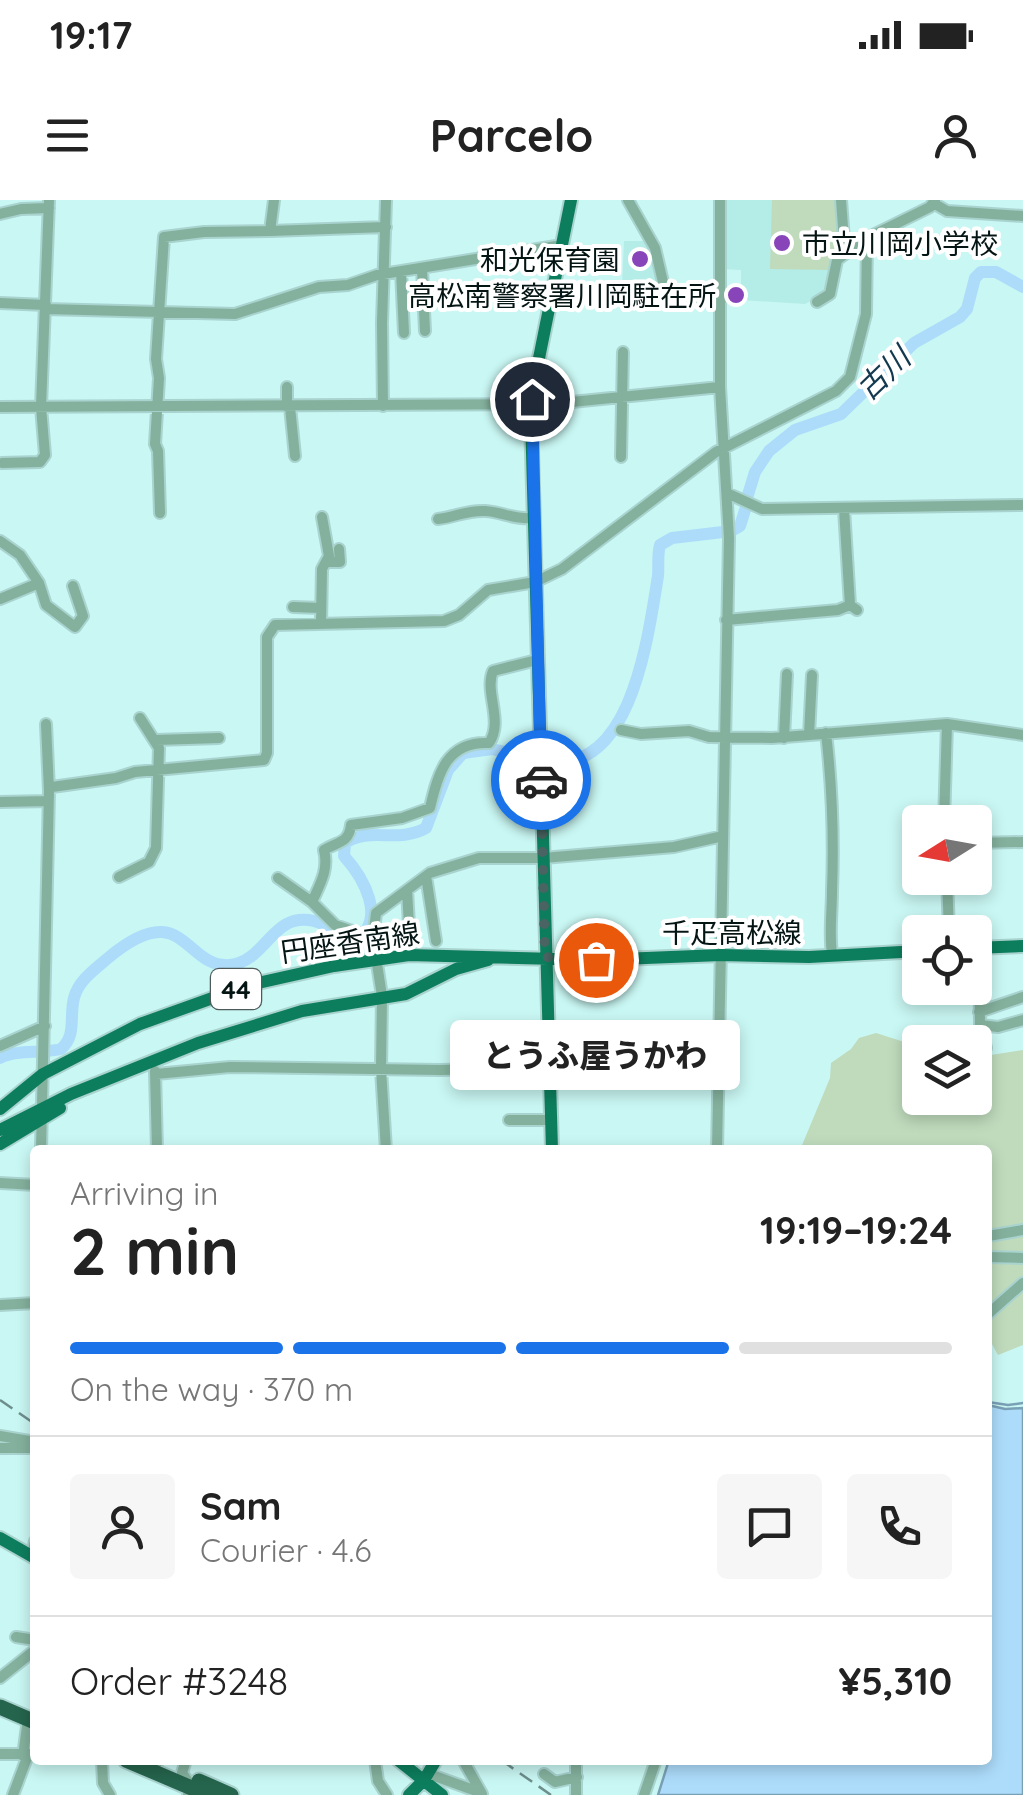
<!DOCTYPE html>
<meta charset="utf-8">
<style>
body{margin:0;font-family:Quicksand,"Noto Sans JP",sans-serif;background:#f6f6f6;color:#222;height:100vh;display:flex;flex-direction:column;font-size:38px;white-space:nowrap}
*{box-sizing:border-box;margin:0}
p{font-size:32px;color:#767676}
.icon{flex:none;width:55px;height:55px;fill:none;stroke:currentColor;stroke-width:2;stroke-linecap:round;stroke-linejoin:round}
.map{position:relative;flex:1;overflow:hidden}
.panel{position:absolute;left:30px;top:945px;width:962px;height:620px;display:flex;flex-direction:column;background:#fff;border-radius:10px;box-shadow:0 5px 15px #0003}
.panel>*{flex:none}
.needle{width:65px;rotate:259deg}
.fabs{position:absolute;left:902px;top:605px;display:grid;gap:20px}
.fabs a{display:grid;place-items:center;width:90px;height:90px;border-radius:10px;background:#fff;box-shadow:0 5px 15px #0003;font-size:50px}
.pin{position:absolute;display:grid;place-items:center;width:85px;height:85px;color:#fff;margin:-42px;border:5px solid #fff;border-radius:50%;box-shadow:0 2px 10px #0007}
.courier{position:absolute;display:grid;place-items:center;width:100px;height:100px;margin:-50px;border:8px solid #1a73e8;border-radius:50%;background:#fff;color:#222;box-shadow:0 2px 12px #0007}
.bubble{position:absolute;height:70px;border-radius:10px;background:#fff;box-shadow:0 5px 15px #0003;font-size:32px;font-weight:800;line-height:70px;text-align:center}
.headline em{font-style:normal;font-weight:800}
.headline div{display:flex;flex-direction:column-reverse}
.headline{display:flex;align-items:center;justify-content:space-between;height:170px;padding:0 40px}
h1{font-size:65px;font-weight:800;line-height:75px}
.bar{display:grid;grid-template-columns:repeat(4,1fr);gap:15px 10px;align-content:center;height:120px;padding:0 40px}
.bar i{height:12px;border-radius:8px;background:#e0e0e0}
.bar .current{background:#1a73e8}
.bar p{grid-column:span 4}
.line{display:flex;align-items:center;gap:25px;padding:0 40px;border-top:2px solid #e0e0e0}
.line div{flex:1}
.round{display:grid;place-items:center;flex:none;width:105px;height:105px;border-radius:10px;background:#f6f6f6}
.status{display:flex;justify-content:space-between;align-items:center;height:70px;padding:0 50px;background:#fff;direction:ltr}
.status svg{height:28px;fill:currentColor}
header{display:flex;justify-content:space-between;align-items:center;height:130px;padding:0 40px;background:#fff;font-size:45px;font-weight:800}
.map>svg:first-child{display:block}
</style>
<div class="status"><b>19:17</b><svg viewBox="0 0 49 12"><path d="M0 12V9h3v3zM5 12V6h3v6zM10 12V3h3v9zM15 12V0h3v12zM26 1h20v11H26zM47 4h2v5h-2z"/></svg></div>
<header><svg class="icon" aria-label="menu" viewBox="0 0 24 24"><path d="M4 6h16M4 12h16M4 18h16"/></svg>Parcelo<svg class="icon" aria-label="person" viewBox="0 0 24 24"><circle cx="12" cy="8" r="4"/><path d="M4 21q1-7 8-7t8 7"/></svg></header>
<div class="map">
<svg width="1023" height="1595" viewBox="0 0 1023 1595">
<rect width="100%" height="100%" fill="#c9f7f3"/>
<path fill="#b4ece7" d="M 723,0 L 839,0 L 841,54 L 828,92 L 805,104 L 741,100 L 741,70 L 723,69 Z
M 624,41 L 648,41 L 662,91 L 622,87 Z"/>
<path fill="#bfdbbc" d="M 772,0 L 836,0 L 838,52 L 832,58 L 828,70 L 770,69 Z
M 981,829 L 991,855 L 1023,850 L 1023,1145 L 998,1155 L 988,1137 L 988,950 L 800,950 L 830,878 L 831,863 L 851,849 L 859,838 L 876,833 L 920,847 L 920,898 L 975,898 L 975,842 L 953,842 L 962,832 Z"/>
<path fill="#addcfb" stroke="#7aa0b6" stroke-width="2.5" d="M 988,1205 L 1005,1209 L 1023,1208 L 1023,1595 L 658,1595 L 669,1560 L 988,1560 Z"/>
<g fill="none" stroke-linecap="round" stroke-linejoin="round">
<path stroke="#7aa0b6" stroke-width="2.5" d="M 988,1202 L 1008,1205 L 1023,1203"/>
<path stroke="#addcfb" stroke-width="12" d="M 747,298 L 755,272 L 769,251 L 795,230 L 841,214 L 914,143 L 960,117 L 967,109 L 975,78 L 981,72 L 996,72 L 1023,87
M 733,330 L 740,326 L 745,310
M 547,561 C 632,575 648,436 658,376 C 659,365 657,356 660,345 L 672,338 L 723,332
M 0,858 C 17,849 40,854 61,849 C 77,835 69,817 74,798 C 78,781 95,769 108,758 C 185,694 184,769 230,765 C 267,761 272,711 314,721 C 330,724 338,738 354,741 C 389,721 363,677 344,656 L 345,643 C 370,626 397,644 426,628 L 448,570 L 463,553 L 492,549 L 534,559"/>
<defs>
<path id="minor" d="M 628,0 L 655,48 L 666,95 L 721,100
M 841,0 L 845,54
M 933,3 L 947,11 L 1023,16
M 0,14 L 21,9 L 49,8
M 270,31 L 386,27
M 422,68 L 425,131
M 401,71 L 404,133
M 621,88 L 664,92
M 817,102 L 830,94 L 837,60 L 866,38
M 0,103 L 46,105
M 46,109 L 235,114 L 319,87 L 348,85 L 377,75 L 562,45
M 287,187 L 287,207
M 383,206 L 382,123 L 386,0
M 0,207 L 552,204 L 720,187
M 290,207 L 295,256
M 621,257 L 623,152
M 2,263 L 40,262 L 45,255 L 41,207 L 49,0
M 729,294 L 762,309 L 1023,305
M 844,309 L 850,405 L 857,410
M 160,313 L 158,251 L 155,244 L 159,178 L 156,159 L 164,37 L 204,32 L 270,31 L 274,0
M 438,319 C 455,317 467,310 485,311 C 503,312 514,320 533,318
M 0,341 L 20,355 L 39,383 L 46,405 L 75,427 L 83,416 L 73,386
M 326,362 L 340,362 L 339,349
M 0,399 L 39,383
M 293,407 L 321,408
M 726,420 L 838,410 L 850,405
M 321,423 L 322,369 L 329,356 L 322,317
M 46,524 L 49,591
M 621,530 L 641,534 L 689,531 L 709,537 L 772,538 L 947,524 L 1023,535
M 826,533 C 832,585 834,639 832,691 C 832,713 829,732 832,754
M 809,535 L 812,475
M 784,538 L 787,474
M 156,540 L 219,538
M 0,602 L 48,601
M 944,622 L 947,524
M 975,643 L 1023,642
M 426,676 L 436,741
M 119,677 L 149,662 L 156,648 L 159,548 L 140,518
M 278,678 L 312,702 L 335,725 L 373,738 L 382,796 L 381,869 L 386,950
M 947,678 L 949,732
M 407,690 L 410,743
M 312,702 C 320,684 329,670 324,650 C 336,642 349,644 351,625 L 402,618 L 430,608 C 438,573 447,541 489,543 C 504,521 484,492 493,471 L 537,460
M 373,738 L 376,713 L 430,673 L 479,658 L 543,658 L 674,647 L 723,636
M 979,748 L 980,825 L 986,848
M 979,812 L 1023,797
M 980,825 L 998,827 L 1023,820
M 0,846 L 45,826
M 155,871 L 157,950
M 156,874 L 230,867 L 440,870 L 603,866 L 611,870 L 633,870
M 509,920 L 551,920
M 41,950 L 49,591 L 52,587 L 116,578 L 135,572 L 264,560 L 267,553 L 267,437 L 275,425 L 444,421 L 459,415 L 488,390 L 535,382 L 562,369 L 716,252 L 836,191 L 850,177 L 866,114 L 867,38 L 930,7 L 935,0
M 717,950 L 729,338 L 720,187 L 720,0
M 0,983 L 35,985
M 988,1036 L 1023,1030
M 988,1057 L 1023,1058
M 0,1105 L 35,1103
M 988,1114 L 1023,1083
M 0,1236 L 35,1242
M 0,1248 L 35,1248
M 32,1356 L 35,1341
M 16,1437 L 35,1440
M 0,1478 L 35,1450
M 0,1554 L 35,1554
M 23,1556 L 28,1519
M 102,1560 L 103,1583 L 110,1595
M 186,1560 L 182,1573 L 192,1587 L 188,1595
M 375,1560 L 378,1581 L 387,1595
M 463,1560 L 482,1594
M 576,1560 L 576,1595
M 157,1563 L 158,1560
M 429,1574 L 479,1592
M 544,1574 L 555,1582 L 577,1577
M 13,1595 L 28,1555
M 644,1595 L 656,1560"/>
<path id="major" d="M 975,748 L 1023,746
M 0,909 L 43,874 L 140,824 L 249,785 L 334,766 L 409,755 L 596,760 L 721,755 L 809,757 L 920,751
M 0,930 L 71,894 L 198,843 L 302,811 L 406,794 L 456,769 L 488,760
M 0,944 L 60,908
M 552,950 L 531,218 L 535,178 L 571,0
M 0,1338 L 35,1358
M 398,1560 L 442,1595
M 409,1595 L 424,1580 L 436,1560"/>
<path id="highway" d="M 0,1507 L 35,1522
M 126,1560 L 208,1595
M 199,1581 L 231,1595"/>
</defs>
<use href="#minor" stroke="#a9d3cf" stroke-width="14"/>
<use href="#major" stroke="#a9d3cf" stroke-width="16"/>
<use href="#highway" stroke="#a9d3cf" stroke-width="19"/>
<use href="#minor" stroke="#84b19d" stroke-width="10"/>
<use href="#major" stroke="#0d7e5d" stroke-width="12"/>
<use href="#highway" stroke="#25644d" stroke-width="15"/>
<path stroke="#6d8e8b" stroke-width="2.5" stroke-dasharray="15 8" stroke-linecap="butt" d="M 0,1200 L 35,1224
M 501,1560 L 551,1595"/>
</g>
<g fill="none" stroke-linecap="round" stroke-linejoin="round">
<path stroke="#496462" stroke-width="10" stroke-dasharray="0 18" d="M 541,580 L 545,757 L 596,760"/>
<path stroke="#1a73e8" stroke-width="12" d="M 532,199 L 541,580"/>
</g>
<g fill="#8845b9" stroke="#fff" stroke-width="4">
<circle cx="782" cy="43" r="10"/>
<circle cx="640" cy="59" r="10"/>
<circle cx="736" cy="95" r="10"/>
</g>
<g text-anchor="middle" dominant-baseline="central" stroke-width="8" stroke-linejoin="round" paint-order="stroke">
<rect fill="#fff" stroke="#4f5b5a" stroke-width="2.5" x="211" y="769" width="50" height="40" rx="8"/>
<g font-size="25" font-weight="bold" fill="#041514">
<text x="236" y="789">44</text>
</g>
<g font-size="28" fill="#041514" stroke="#fff" text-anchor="end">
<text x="802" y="43" text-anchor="start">市立川岡小学校</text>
<text x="620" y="59">和光保育園</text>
<text x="716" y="95">高松南警察署川岡駐在所</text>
</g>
<g font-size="28" fill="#041514" stroke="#fff">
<text x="732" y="732">千疋高松線</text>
<text transform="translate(350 742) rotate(-8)">円座香南線</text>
</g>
<g font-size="30" font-style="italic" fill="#13394f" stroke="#fff">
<text transform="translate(883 173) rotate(-44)">古川</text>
</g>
</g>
</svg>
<div class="fabs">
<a><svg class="needle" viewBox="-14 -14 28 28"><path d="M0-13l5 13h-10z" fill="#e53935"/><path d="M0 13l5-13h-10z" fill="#767676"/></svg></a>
<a><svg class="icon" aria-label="locate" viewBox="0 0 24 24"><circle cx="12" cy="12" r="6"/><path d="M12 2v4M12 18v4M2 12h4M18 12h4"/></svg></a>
<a><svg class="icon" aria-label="layers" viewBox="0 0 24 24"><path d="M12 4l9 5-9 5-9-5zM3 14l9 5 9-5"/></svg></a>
</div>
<div class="pin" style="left:596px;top:760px;background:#ea580c"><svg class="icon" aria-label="bag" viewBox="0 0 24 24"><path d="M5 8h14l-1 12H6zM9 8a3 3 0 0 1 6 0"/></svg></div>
<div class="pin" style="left:532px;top:199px;background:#1f2937"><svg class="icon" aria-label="home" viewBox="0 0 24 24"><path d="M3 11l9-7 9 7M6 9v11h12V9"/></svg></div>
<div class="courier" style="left:541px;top:580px"><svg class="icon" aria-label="car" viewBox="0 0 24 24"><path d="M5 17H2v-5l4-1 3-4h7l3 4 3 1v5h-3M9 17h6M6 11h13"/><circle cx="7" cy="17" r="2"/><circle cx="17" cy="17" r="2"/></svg></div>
<div class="bubble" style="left:450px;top:820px;width:290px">とうふ屋うかわ</div>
<section class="panel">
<div class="headline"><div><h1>2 min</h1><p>Arriving in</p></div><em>19:19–19:24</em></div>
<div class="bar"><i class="current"></i><i class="current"></i><i class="current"></i><i></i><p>On the way · 370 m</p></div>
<div class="line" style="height:180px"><a class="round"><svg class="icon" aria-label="person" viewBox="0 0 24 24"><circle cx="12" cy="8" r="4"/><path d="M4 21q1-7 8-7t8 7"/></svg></a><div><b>Sam</b><p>Courier · 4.6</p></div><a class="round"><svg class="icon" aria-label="chat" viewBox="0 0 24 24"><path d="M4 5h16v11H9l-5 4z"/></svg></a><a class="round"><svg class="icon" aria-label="phone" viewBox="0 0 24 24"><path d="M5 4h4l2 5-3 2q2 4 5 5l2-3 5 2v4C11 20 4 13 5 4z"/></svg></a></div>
<div class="line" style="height:130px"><div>Order #3248</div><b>¥5,310</b></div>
</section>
</div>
